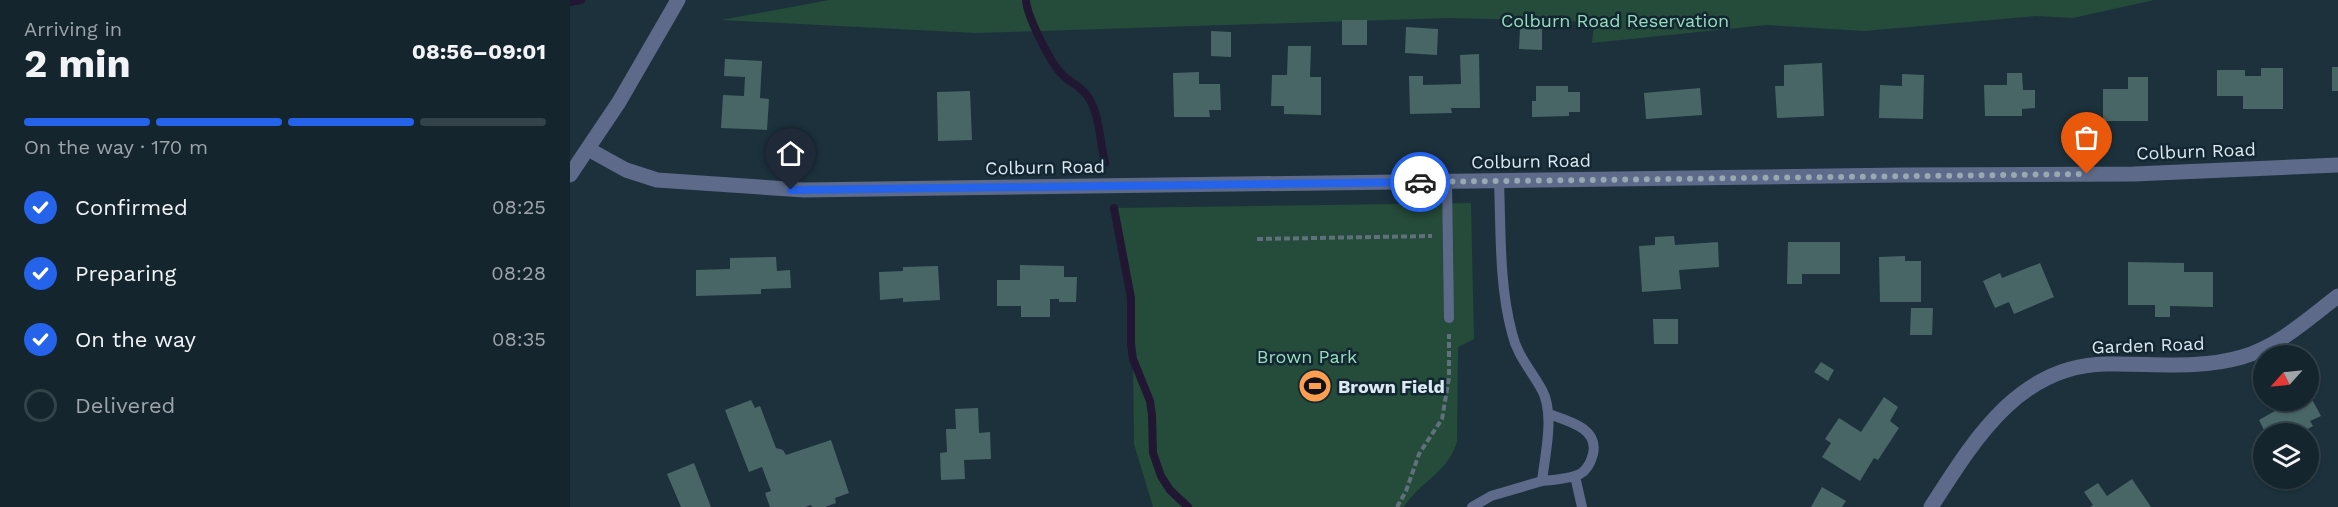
<!DOCTYPE html>
<meta charset="utf-8">
<style>
body{margin:0;font-family:"Work Sans",sans-serif;background:#223139;color:#f1f3f6;height:100vh;display:flex;flex-direction:column;font-size:22px;white-space:nowrap}
*{box-sizing:border-box;margin:0}
p{font-size:20px;color:#9da5aa}
.icon{flex:none;width:33px;height:33px;fill:none;stroke:currentColor;stroke-width:2;stroke-linecap:round;stroke-linejoin:round}
.map{position:relative;flex:1;overflow:hidden}
.sheet{display:flex;flex-direction:column;background:#15252d;width:570px}
.sheet>*{flex:none}
.needle{width:39px;rotate:243deg}
.buttons{position:absolute;left:1683px;top:345px;display:grid;gap:12px}
.buttons a{display:grid;place-items:center;width:66px;height:66px;border-radius:50%;background:#15252d;box-shadow:0 2px 4px #0004,0 0 0 2px #344249;font-size:30px}
.pin{position:absolute;display:grid;place-items:center;width:51px;height:51px;color:#fff;margin:-62px -26px;border-radius:50% 50% 50% 0;rotate:-45deg;box-shadow:0 0 6px #0007}
.pin .icon{rotate:45deg}
.courier{position:absolute;display:grid;place-items:center;width:60px;height:60px;margin:-30px;border:4px solid #2563eb;border-radius:50%;background:#fff;color:#222;box-shadow:0 2px 8px #0007}
.summary em{font-style:normal;font-weight:700}
.summary div{display:flex;flex-direction:column-reverse}
.summary{display:flex;align-items:center;justify-content:space-between;height:102px;padding:0 24px}
h1{font-size:39px;font-weight:700;line-height:45px}
.bar{display:grid;grid-template-columns:repeat(4,1fr);gap:9px 6px;align-content:center;height:72px;padding:0 24px}
.bar i{height:8px;border-radius:4px;background:#344249}
.bar .active{background:#2563eb}
.bar p{grid-column:span 4}
ol{padding:0 24px;list-style:none}
li{display:flex;align-items:center;gap:18px;height:66px}
li p{margin-inline-start:auto}
li .icon{padding:6px;border-radius:50%;background:#2563eb;color:#fff;stroke-width:4}
li:last-child{color:#9da5aa}
li i{width:33px;height:33px;border:3px solid #344249;border-radius:50%}
main{display:flex;flex:1;min-height:0}
.map>svg:first-child{display:block}
</style>
<main>
<section class="sheet">
<div class="summary"><div><h1>2 min</h1><p>Arriving in</p></div><em>08:56–09:01</em></div>
<div class="bar"><i class="active"></i><i class="active"></i><i class="active"></i><i></i><p>On the way · 170 m</p></div>
<ol>
<li><svg class="icon" aria-label="check" viewBox="0 0 24 24"><path d="M5 12l5 5 9-10"/></svg>Confirmed<p>08:25</p></li>
<li><svg class="icon" aria-label="check" viewBox="0 0 24 24"><path d="M5 12l5 5 9-10"/></svg>Preparing<p>08:28</p></li>
<li><svg class="icon" aria-label="check" viewBox="0 0 24 24"><path d="M5 12l5 5 9-10"/></svg>On the way<p>08:35</p></li>
<li><i></i>Delivered</li>
</ol>
</section>
<div class="map">
<svg width="1768" height="507" viewBox="0 0 1768 507">
<rect width="100%" height="100%" fill="#1c313c"/>
<path fill="#254b3a" d="M 259,0 L 1584,0 L 1503,18 L 1466,16 L 1294,31 L 1196,25 L 1022,43 L 1024,22 L 879,18 L 405,33 L 151,20 Z
M 901,203 L 904,339 L 888,347 L 887,442 C 877,474 850,481 834,507 L 583,507 L 564,444 L 563,359 L 561,344 L 561,298 L 544,208 Z"/>
<g fill="none" stroke-linecap="round" stroke-linejoin="round">
<path stroke="#221733" stroke-width="8" d="M 456,0 C 457,16 482,68 496,78 C 505,85 514,89 520,100 C 530,118 530,143 535,163
M 0,2 L 11,0
M 544,208 L 561,298 L 561,344 L 563,359 L 580,401 L 582,415 L 583,453 L 591,476 L 600,490 L 618,507"/>
</g>
<path fill="#496666" d="M 772,20 L 797,20 L 797,45 L 772,45 Z
M 836,27 L 868,29 L 867,55 L 835,53 Z
M 950,28 L 972,29 L 972,50 L 949,49 Z
M 641,31 L 661,32 L 661,57 L 641,56 Z
M 718,46 L 741,46 L 740,77 L 751,77 L 751,115 L 714,114 L 714,106 L 701,106 L 702,75 L 717,75 Z
M 909,54 L 910,108 L 881,108 L 882,113 L 840,114 L 839,76 L 853,76 L 853,85 L 891,84 L 890,55 Z
M 155,59 L 192,61 L 190,98 L 199,99 L 197,130 L 151,128 L 153,95 L 174,96 L 175,77 L 154,76 Z
M 1252,63 L 1254,116 L 1207,118 L 1205,86 L 1214,86 L 1214,65 Z
M 1762,67 L 1768,67 L 1768,91 L 1762,91 Z
M 1691,68 L 1713,68 L 1713,109 L 1673,109 L 1673,96 L 1647,96 L 1647,70 L 1675,70 L 1675,76 L 1691,76 Z
M 629,72 L 629,84 L 650,84 L 651,110 L 639,110 L 640,117 L 604,117 L 603,73 Z
M 1437,73 L 1452,73 L 1453,90 L 1465,90 L 1465,108 L 1452,109 L 1452,116 L 1415,116 L 1414,85 L 1437,85 Z
M 1332,74 L 1354,75 L 1353,119 L 1309,118 L 1310,85 L 1332,86 Z
M 1558,77 L 1578,77 L 1578,121 L 1533,121 L 1533,89 L 1558,89 Z
M 966,86 L 998,86 L 998,92 L 1010,92 L 1010,112 L 999,112 L 999,116 L 962,117 L 962,101 L 966,101 Z
M 1130,88 L 1132,115 L 1076,119 L 1074,93 Z
M 400,91 L 402,140 L 368,141 L 367,92 Z
M 1104,236 L 1105,245 L 1148,242 L 1149,267 L 1109,270 L 1111,289 L 1072,292 L 1069,246 L 1085,245 L 1085,237 Z
M 1218,242 L 1270,242 L 1270,274 L 1232,274 L 1232,284 L 1217,284 Z
M 1335,256 L 1335,261 L 1351,261 L 1351,302 L 1310,302 L 1309,257 Z
M 206,257 L 207,271 L 220,270 L 221,288 L 191,289 L 191,294 L 126,296 L 126,270 L 160,269 L 160,258 Z
M 1558,262 L 1614,263 L 1614,272 L 1643,272 L 1643,307 L 1600,306 L 1600,317 L 1585,317 L 1585,305 L 1558,305 Z
M 1470,263 L 1484,297 L 1444,314 L 1439,302 L 1425,308 L 1413,281 L 1430,273 L 1432,278 Z
M 450,265 L 494,266 L 494,277 L 507,277 L 506,302 L 489,302 L 489,299 L 480,299 L 480,317 L 451,317 L 451,306 L 427,306 L 427,280 L 450,280 Z
M 368,266 L 370,300 L 333,302 L 333,298 L 310,300 L 309,272 L 333,271 L 333,267 Z
M 1341,308 L 1363,308 L 1362,335 L 1340,335 Z
M 1083,319 L 1108,319 L 1108,344 L 1084,344 Z
M 1251,362 L 1264,370 L 1258,381 L 1244,372 Z
M 1738,392 L 1751,416 L 1740,421 L 1743,426 L 1729,434 L 1696,434 L 1689,420 L 1724,400 L 1738,400 Z
M 1314,397 L 1328,407 L 1320,421 L 1329,428 L 1308,460 L 1304,458 L 1290,481 L 1252,457 L 1261,443 L 1255,439 L 1269,418 L 1291,432 Z
M 181,400 L 185,408 L 190,406 L 206,448 L 213,450 L 216,455 L 261,440 L 279,493 L 265,498 L 266,503 L 255,507 L 242,507 L 241,505 L 235,507 L 200,507 L 195,493 L 201,491 L 192,467 L 179,472 L 155,410 Z
M 408,408 L 409,433 L 420,432 L 421,459 L 394,460 L 395,479 L 371,480 L 370,453 L 377,452 L 376,429 L 386,429 L 385,409 Z
M 124,463 L 141,507 L 111,507 L 97,474 Z
M 1562,479 L 1581,507 L 1520,507 L 1523,505 L 1514,492 L 1528,483 L 1537,496 Z
M 1252,487 L 1276,501 L 1272,507 L 1241,507 Z"/>
<g fill="none" stroke-linecap="round" stroke-linejoin="round">
<path stroke="#5f717b" stroke-width="4" stroke-dasharray="6 3" stroke-linecap="butt" d="M 687,239 L 862,236
M 827,507 L 836,491 L 849,454 L 872,419 L 879,378 L 879,334"/>
<path stroke="#5d6a89" stroke-width="10" d="M 877,182 L 879,318
M 1005,476 L 1012,507
M 972,481 C 984,480 999,479 1010,474 C 1017,470 1021,462 1023,454 C 1029,428 998,421 979,414
M 902,507 L 921,496 L 972,481 C 975,455 985,414 972,390 C 962,371 947,356 942,333 C 929,285 931,231 929,181"/>
<path stroke="#5d6a89" stroke-width="15" d="M 18,149 L 56,170 L 87,180 L 234,190 L 1332,175 L 1564,174 L 1768,165
M 0,175 L 49,102 L 108,0
M 1361,507 C 1403,442 1448,365 1536,364 C 1582,363 1627,370 1672,357 C 1709,346 1738,319 1768,296"/>
</g>
<g fill="none" stroke-linecap="round" stroke-linejoin="round">
<path stroke="#99a9b1" stroke-width="6" stroke-dasharray="0 10.8" d="M 850,182 L 1517,174"/>
<path stroke="#2563eb" stroke-width="8" d="M 221,190 L 850,182"/>
</g>
<defs>
<symbol id="stadium-disc" viewBox="-11 -11 22 22"><circle r="9.5" fill="#fb9e50" stroke="#122732"/><path d="M0-5a6.5 5 0 1 0 0 10a6.5 5 0 1 0 0-10ZM-3.5-1.8h7v3.6h-7Z" fill="#111"/></symbol>
</defs>
<g fill-rule="evenodd">
<use href="#stadium-disc" x="726" y="367" width="38" height="38"/>
</g>
<g text-anchor="middle" dominant-baseline="central" stroke-width="5" stroke-linejoin="round" paint-order="stroke">
<g font-size="18" fill="#99debc" stroke="#122732">
<text x="1045" y="20">Colburn Road Reservation</text>
<text x="737" y="356">Brown Park</text>
</g>
<g font-size="18" fill="#dce9f0" stroke="#122732">
<text transform="translate(1626 151) rotate(-2)">Colburn Road</text>
<text transform="translate(961 161) rotate(-1)">Colburn Road</text>
<text transform="translate(475 167) rotate(-1)">Colburn Road</text>
<text transform="translate(1578 345) rotate(-2)">Garden Road</text>
</g>
<g font-size="18" font-weight="bold" fill="#dce9f0" stroke="#122732" text-anchor="start">
<text x="768" y="386">Brown Field</text>
</g>
</g>
</svg>
<div class="buttons">
<a><svg class="needle" viewBox="-14 -14 28 28"><path d="M0-13l5 13h-10z" fill="#e53935"/><path d="M0 13l5-13h-10z" fill="#9da5aa"/></svg></a>
<a><svg class="icon" aria-label="layers" viewBox="0 0 24 24"><path d="M12 4l9 5-9 5-9-5zM3 14l9 5 9-5"/></svg></a>
</div>
<div class="pin" style="left:1517px;top:174px;background:#ea580c"><svg class="icon" aria-label="bag" viewBox="0 0 24 24"><path d="M5 8h14l-1 12H6zM9 8a3 3 0 0 1 6 0"/></svg></div>
<div class="pin" style="left:221px;top:190px;background:#1f2937"><svg class="icon" aria-label="home" viewBox="0 0 24 24"><path d="M3 11l9-7 9 7M6 9v11h12V9"/></svg></div>
<div class="courier" style="left:850px;top:182px"><svg class="icon" aria-label="car" viewBox="0 0 24 24"><path d="M5 17H2v-5l4-1 3-4h7l3 4 3 1v5h-3M9 17h6M6 11h13"/><circle cx="7" cy="17" r="2"/><circle cx="17" cy="17" r="2"/></svg></div>
</div>
</main>
